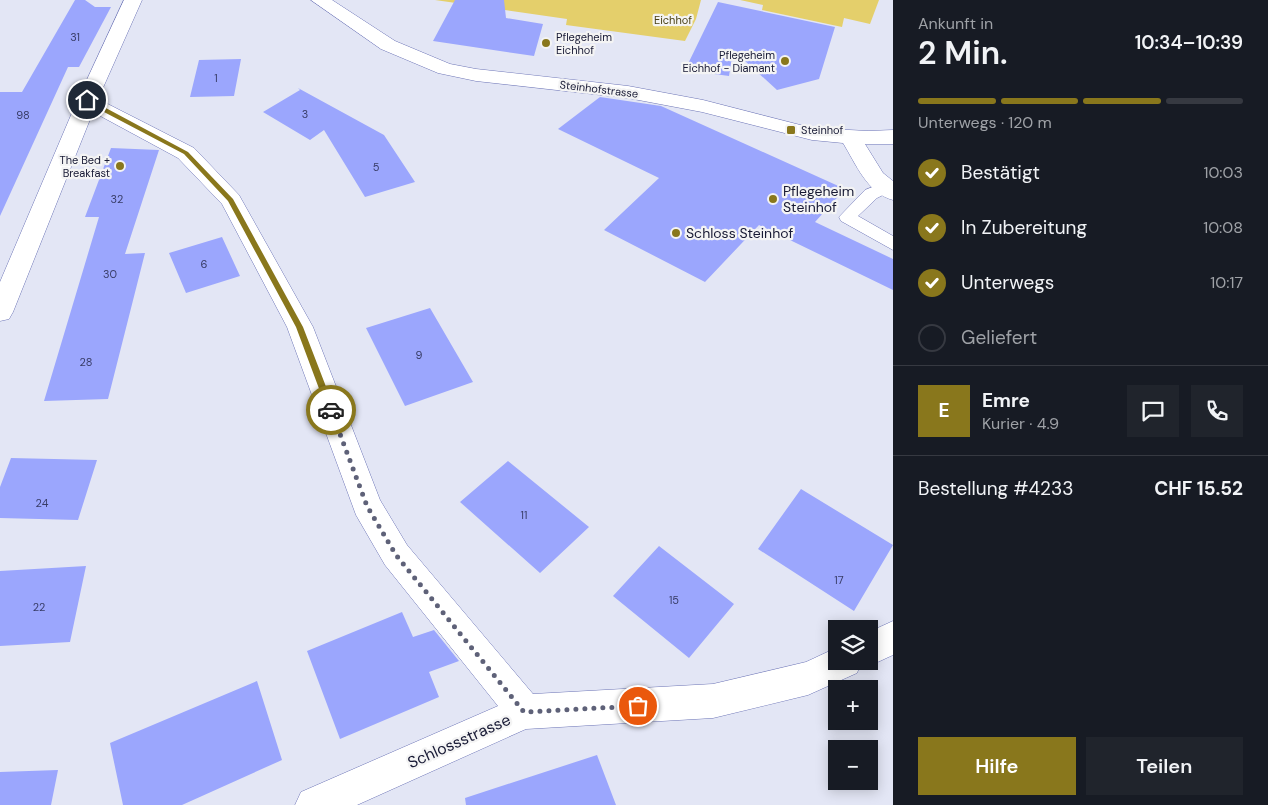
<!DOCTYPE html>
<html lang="de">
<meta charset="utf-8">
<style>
body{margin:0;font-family:"DM Sans",sans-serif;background:#20242c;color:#f1f3f6;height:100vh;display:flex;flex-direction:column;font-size:19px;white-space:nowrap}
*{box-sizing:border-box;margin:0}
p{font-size:16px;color:#9ea1a6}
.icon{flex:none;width:28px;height:28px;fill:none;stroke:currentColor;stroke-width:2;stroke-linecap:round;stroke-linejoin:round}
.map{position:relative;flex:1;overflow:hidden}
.side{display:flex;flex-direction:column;background:#171b24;width:375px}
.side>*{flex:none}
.tools{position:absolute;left:828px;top:620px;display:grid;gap:10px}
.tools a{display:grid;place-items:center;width:50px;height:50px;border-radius:0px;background:#171b24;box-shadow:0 2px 12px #0003;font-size:25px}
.pin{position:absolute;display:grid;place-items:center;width:42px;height:42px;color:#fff;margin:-21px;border:2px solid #fff;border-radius:50%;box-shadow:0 1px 5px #0007}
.courier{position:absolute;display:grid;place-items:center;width:50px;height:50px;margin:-25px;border:4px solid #89771c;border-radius:50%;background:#fff;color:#222;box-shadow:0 1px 6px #0007}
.overview em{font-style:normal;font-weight:600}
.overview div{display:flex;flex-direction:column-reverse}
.overview{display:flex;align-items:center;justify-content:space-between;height:85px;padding:0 25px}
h1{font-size:32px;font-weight:600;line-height:38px}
.bar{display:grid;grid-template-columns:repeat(4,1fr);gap:8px 5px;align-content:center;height:60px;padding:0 25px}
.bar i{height:6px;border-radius:4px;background:#363941}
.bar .active{background:#89771c}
.bar p{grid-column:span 4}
.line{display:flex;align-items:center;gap:12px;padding:0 25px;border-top:1px solid #363941}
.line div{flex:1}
.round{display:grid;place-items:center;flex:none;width:52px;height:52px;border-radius:0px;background:#20242c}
ol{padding:0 25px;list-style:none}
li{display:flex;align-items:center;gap:15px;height:55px}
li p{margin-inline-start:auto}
li .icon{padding:5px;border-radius:50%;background:#89771c;color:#fff;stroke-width:4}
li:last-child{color:#9ea1a6}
li i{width:28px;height:28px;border:2px solid #363941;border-radius:50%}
.primary-button{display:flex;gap:10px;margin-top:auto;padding:10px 25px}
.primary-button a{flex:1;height:58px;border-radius:0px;background:#89771c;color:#fff;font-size:20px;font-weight:600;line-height:58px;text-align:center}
.primary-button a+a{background:#20242c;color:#f1f3f6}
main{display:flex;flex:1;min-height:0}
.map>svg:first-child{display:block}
</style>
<main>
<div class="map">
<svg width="893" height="805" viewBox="0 0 893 805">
<rect width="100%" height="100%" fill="#e3e6f5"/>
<path fill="#e4cf6b" d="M 435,0 L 701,0 L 696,19 L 685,41 L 566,25 L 567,19 Z
M 740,0 L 879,0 L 870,24 L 844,18 L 842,27 L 762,10 L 763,5 Z"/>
<path fill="#9ba6fd" d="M 75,0 L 85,0 L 95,7 L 111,7 L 79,67 L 68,67 L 0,216 L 0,92 L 22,92 Z
M 455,0 L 504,0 L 506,18 L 543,24 L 534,56 L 433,41 Z
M 718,2 L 835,27 L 819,79 L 777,90 L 733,50 L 729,76 L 685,70 Z
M 241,59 L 234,96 L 190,97 L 199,60 Z
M 298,88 L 384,135 L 415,182 L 365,197 L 324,130 L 310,140 L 263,112 L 300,90 Z
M 600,97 L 661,106 L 845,189 L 815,222 L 893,259 L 893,290 L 759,225 L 705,282 L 604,230 L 659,178 L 558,129 Z
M 111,148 L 159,150 L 125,254 L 145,253 L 108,399 L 44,401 L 99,217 L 85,217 Z
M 222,237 L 240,276 L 186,293 L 169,253 Z
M 430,308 L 473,382 L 405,406 L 366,328 Z
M 11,458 L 97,460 L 78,520 L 0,518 L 0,487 Z
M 508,461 L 589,527 L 540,573 L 460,502 Z
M 801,489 L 893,545 L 854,611 L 758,549 Z
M 659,546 L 734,604 L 689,658 L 613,596 Z
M 86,566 L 70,642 L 0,646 L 0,571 Z
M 402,612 L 413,637 L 434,630 L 459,661 L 429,672 L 439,697 L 340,739 L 307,651 Z
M 257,681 L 282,760 L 182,805 L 123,805 L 110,743 Z
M 597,755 L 616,805 L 466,805 L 465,798 Z
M 58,770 L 51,805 L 0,805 L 0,772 Z"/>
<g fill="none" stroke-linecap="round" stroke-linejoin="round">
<defs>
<path id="service" d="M 885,182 L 891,183 L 893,187 L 891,191 L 877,198 L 858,216 L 893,236 L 893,250 L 841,221 L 839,217 L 865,190 Z"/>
<path id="minor" d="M 124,0 L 142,0 L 98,99 L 194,148 L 239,195 L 313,327 L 380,500 L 407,545 L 533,694 L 713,684 L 806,662 L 836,648 L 836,661 L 869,661 L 869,632 L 893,621 L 893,655 L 869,666 L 861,663 L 857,673 L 808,695 L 713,718 L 526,729 L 357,805 L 295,805 L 301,792 L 498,706 L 385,565 L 356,515 L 287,327 L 222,204 L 178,158 L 93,112 L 13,312 L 9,319 L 0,321 L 0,282 L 77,101 Z
M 311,0 L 332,0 L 395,41 L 450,64 L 476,69 L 628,86 L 703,100 L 812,128 L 868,131 L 893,130 L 893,144 L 865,144 L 883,173 L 893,181 L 893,200 C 867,193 856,164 843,143 L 812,140 L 702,112 L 628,98 L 476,81 L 438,73 L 381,49 Z"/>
</defs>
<use href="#service" stroke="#6d75b7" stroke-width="1"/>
<use href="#minor" stroke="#6d75b7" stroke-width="1"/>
<use href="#service" fill="#fff" fill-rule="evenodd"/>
<use href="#minor" fill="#fff" fill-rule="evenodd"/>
</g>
<path fill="#89771c" d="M 85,99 L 89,99 L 188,152 L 233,199 L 303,327 L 335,410 L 334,412 L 331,413 L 327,410 L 296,327 L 228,201 L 184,154 L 85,102 Z"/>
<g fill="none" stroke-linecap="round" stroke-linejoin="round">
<path stroke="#5e6178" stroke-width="5" stroke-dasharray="0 9" d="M 331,410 L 367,506 L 396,555 L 524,712 L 638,706"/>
</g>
<g fill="#89771c" stroke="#f4f4f4" stroke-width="2">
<circle cx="546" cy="43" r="5"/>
<circle cx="785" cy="61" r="5"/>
<rect x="786" y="125" width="10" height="10" rx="2.5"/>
<circle cx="120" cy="166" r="5"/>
<circle cx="773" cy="199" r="5"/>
<circle cx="676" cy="233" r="5"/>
</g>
<g text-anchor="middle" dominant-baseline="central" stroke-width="4.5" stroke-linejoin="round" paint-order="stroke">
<g font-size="11" fill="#473e12" stroke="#f4f4f4">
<text x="673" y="20">Eichhof</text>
</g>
<g font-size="11" fill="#383c66">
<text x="75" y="37">31</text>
<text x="216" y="78">1</text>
<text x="305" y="114">3</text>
<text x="23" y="115">98</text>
<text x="376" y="167">5</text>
<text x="117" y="199">32</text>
<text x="204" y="264">6</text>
<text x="110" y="274">30</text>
<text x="419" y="355">9</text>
<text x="86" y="362">28</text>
<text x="42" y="503">24</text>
<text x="524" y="515">11</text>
<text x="839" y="580">17</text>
<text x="674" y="600">15</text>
<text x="39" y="607">22</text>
</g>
<g font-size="11" fill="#171934" stroke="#f4f4f4" text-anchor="start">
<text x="556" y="37">Pflegeheim<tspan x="556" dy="13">Eichhof</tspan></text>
<text x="775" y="55" text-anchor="end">Pflegeheim<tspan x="775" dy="13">Eichhof - Diamant</tspan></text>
<text x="801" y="130">Steinhof</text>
<text x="110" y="160" text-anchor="end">The Bed +<tspan x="110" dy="13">Breakfast</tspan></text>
</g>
<g font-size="11" fill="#171934" stroke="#f4f4f4">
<text transform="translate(599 89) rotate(7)">Steinhofstrasse</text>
</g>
<g font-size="14" fill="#171934" stroke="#f4f4f4" text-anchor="start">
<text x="783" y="191">Pflegeheim<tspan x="783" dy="16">Steinhof</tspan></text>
<text x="686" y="233">Schloss Steinhof</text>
</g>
<g font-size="16" fill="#171934" stroke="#f4f4f4">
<text transform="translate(459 741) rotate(-24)">Schlossstrasse</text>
</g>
</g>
</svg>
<div class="tools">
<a><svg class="icon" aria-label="layers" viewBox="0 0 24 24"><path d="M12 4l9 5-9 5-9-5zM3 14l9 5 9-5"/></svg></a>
<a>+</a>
<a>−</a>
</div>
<div class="pin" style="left:638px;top:706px;background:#ea580c"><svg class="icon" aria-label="bag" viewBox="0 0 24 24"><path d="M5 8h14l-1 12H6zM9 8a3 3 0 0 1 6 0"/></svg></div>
<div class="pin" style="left:87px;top:100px;background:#1f2937"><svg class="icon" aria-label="home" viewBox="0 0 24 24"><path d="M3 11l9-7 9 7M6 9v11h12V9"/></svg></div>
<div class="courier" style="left:331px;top:410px"><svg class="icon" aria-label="car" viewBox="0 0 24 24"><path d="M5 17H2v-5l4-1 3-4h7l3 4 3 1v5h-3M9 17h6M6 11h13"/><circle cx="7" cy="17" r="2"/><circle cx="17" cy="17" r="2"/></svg></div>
</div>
<section class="side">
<div class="overview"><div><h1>2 Min.</h1><p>Ankunft in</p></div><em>10:34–10:39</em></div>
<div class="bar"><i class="active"></i><i class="active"></i><i class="active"></i><i></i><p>Unterwegs · 120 m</p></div>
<ol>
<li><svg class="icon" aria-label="check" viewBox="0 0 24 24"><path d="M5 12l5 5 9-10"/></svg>Bestätigt<p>10:03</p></li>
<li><svg class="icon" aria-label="check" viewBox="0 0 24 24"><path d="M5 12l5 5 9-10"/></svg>In Zubereitung<p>10:08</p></li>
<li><svg class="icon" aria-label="check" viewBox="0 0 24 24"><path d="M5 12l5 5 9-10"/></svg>Unterwegs<p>10:17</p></li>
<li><i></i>Geliefert</li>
</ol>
<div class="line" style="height:90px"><b class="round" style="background:#89771c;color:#fff">E</b><div><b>Emre</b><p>Kurier · 4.9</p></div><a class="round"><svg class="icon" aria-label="chat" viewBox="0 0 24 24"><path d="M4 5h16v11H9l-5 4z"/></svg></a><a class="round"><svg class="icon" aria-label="phone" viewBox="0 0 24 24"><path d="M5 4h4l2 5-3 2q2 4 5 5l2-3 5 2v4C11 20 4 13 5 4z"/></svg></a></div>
<div class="line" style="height:65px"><div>Bestellung #4233</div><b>CHF 15.52</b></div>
<div class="primary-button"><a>Hilfe</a><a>Teilen</a></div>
</section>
</main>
